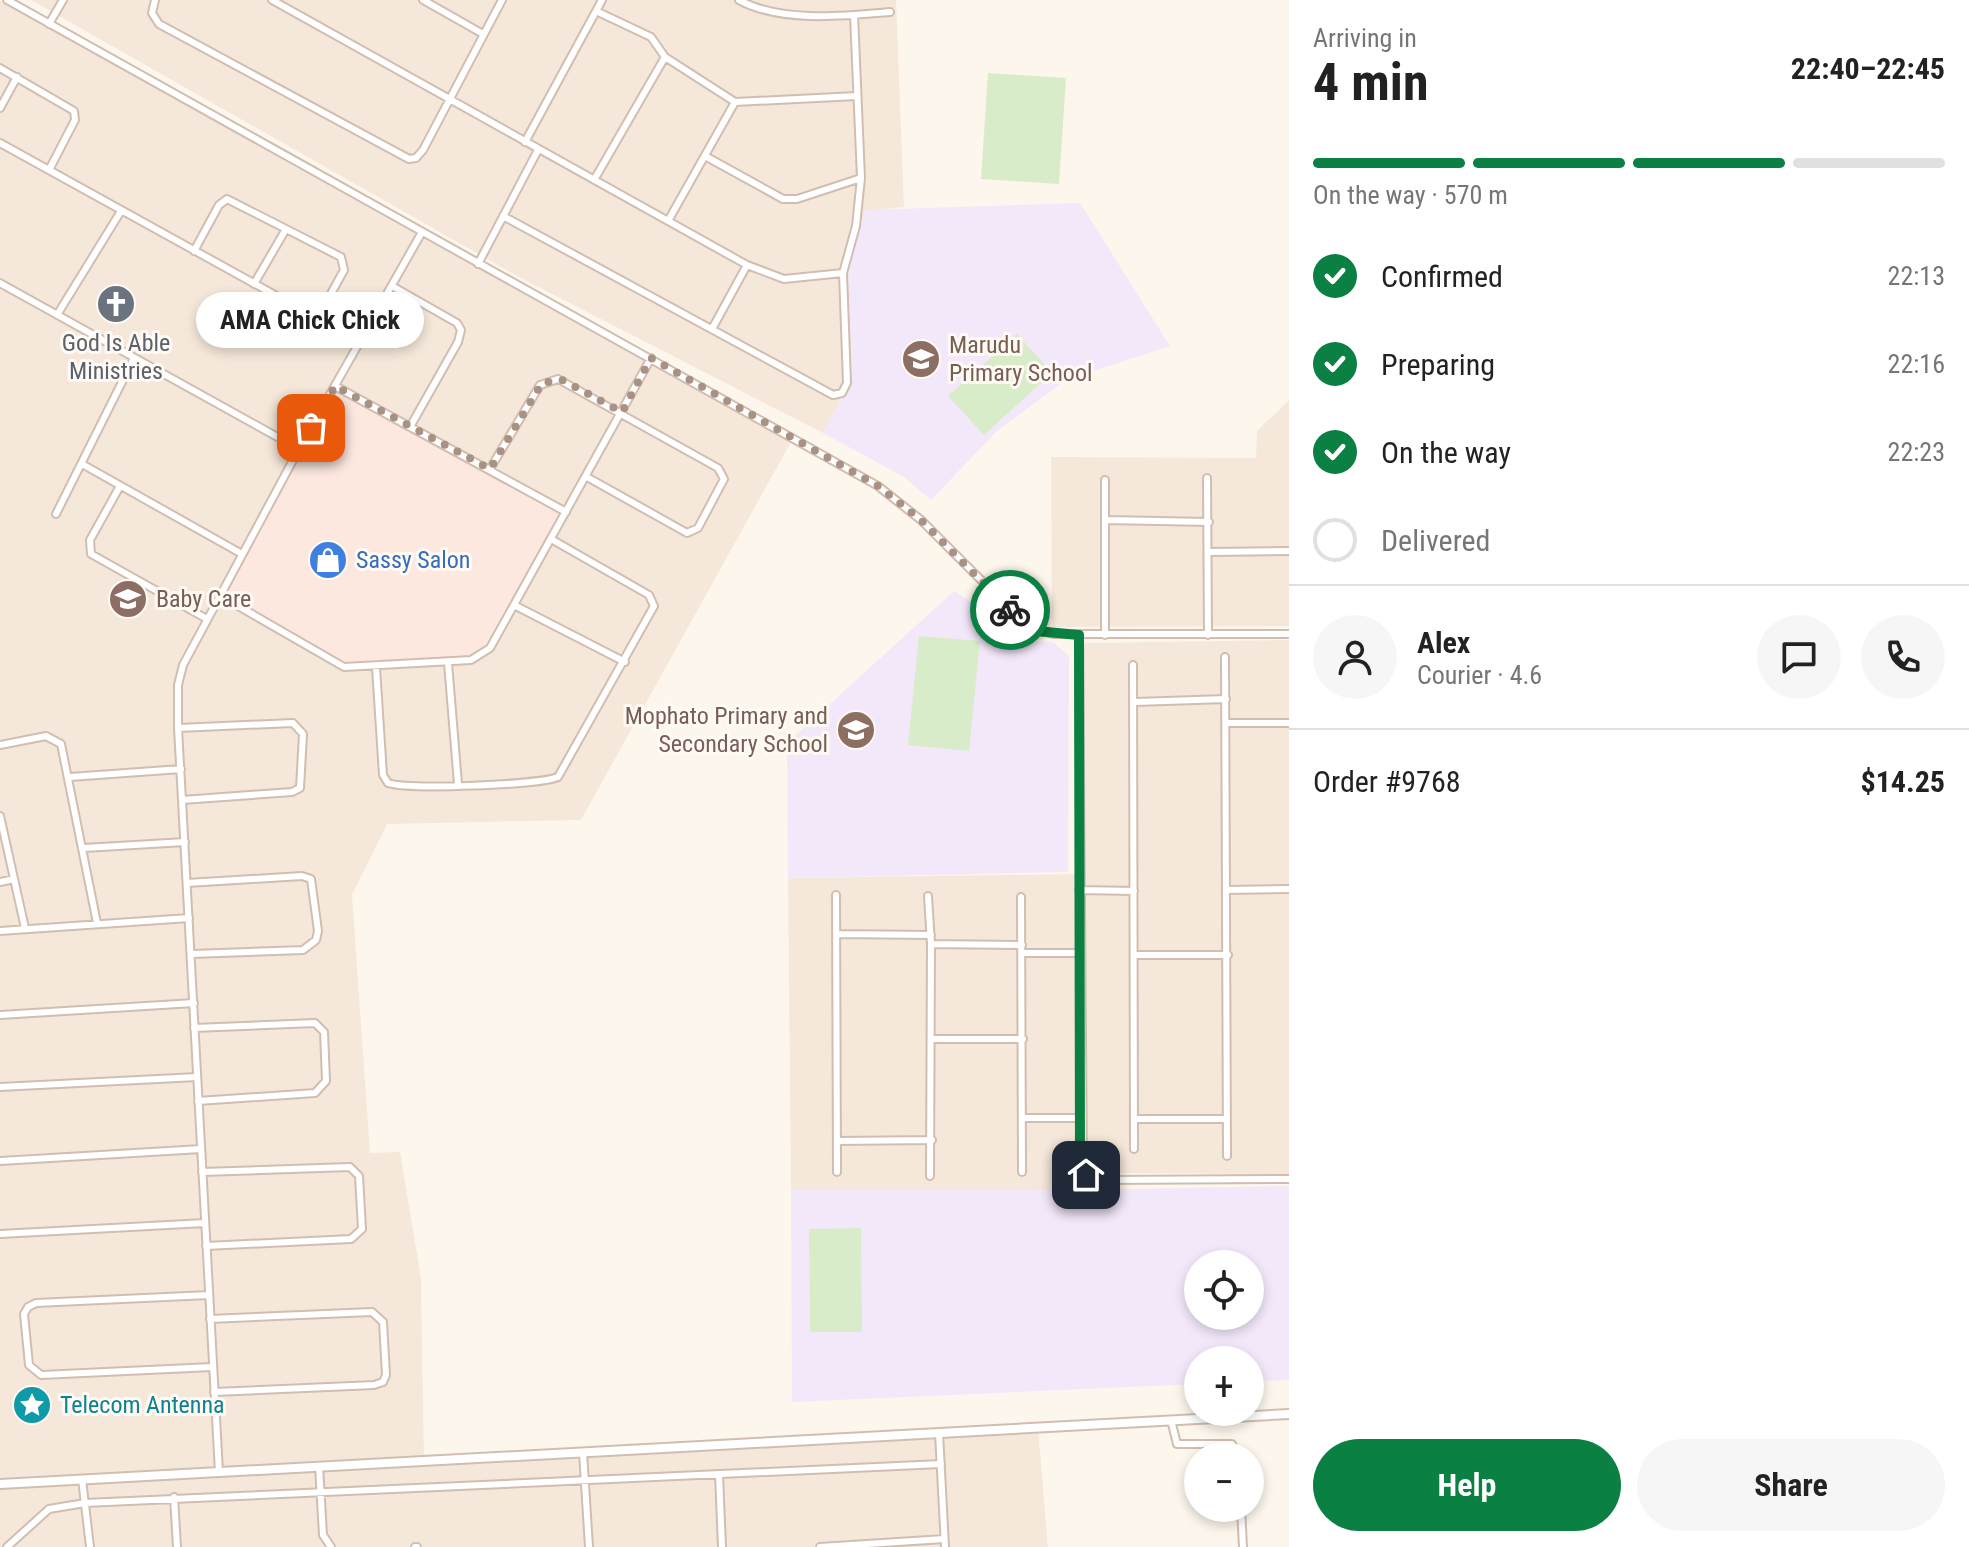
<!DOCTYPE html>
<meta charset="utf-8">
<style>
body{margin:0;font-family:"Roboto Condensed",sans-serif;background:#f6f6f6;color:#222;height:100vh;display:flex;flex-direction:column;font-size:30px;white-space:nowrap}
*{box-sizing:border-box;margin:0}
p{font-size:26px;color:#767676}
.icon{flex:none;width:44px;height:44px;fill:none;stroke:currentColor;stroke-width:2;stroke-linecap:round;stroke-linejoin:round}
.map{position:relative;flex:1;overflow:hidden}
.details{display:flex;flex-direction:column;background:#fff;width:680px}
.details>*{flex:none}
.buttons{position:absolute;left:1184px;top:1250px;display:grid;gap:16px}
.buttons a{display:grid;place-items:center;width:80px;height:80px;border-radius:50%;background:#fff;box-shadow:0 4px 12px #0003;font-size:40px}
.pin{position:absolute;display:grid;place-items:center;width:68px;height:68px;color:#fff;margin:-34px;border-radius:16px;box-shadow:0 4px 12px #0006}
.courier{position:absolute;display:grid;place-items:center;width:80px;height:80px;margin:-40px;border:6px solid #0b8043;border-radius:50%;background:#fff;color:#222;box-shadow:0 2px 10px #0007}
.bubble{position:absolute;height:56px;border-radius:28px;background:#fff;box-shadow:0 4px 12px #0003;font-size:26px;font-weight:700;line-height:56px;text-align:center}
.headline em{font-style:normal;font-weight:700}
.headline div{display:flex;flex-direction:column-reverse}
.headline{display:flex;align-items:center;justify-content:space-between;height:136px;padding:0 24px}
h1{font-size:52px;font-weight:700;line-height:60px}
.bar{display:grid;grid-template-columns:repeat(4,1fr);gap:12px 8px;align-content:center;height:96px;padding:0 24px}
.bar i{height:10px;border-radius:6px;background:#e0e0e0}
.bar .selected{background:#0b8043}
.bar p{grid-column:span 4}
.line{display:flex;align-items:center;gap:20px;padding:0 24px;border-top:2px solid #e0e0e0}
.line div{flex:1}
.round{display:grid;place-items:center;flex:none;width:84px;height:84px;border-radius:42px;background:#f6f6f6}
ol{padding:0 24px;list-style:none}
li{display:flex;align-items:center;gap:24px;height:88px}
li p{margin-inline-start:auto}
li .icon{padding:8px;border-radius:50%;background:#0b8043;color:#fff;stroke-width:4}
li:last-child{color:#767676}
li i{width:44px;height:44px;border:4px solid #e0e0e0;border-radius:50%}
.button{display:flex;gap:16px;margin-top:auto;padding:16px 24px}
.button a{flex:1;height:92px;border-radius:48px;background:#0b8043;color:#fff;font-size:32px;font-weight:700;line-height:92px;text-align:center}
.button a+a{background:#f6f6f6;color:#222}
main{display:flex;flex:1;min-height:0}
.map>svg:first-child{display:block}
</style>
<main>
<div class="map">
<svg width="1289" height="1547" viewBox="0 0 1289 1547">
<rect width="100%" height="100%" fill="#fdf6ec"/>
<path fill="#f5e8da" d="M 31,0 L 896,0 L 904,207 L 865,211 L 848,269 L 852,379 L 823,433 L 519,277 Z
M 0,1 L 791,442 L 581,820 L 387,824 L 352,895 L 370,1153 L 400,1152 L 421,1278 L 424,1460 L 1038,1428 L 1048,1547 L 0,1547 Z
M 1289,400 L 1289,626 L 1052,627 L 1051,457 L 1256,458 L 1257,431 Z
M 1289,640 L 1289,1174 L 1107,1173 L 1070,1190 L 791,1190 L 788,878 L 1080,874 L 1082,643 Z"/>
<path fill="#fde8e0" d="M 335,386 L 566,512 L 490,648 L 471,660 L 344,667 L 219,595 Z"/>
<path fill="#f3e8fa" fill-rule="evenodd" d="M 1080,203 L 1170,346 L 1066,380 L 997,431 L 931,500 L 904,477 L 823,433 L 852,379 L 848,269 L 865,210 Z
M 954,591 L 1032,642 L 1053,642 L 1069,656 L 1068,872 L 788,878 L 787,743 Z
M 1289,1186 L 1289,1380 L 1250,1381 L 1250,1360 L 1198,1360 L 1198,1384 L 792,1402 L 791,1190 L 1070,1190 ZM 1198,1264 L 1250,1264 L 1250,1316 L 1198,1316 Z"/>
<path fill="#d8ecc9" d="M 988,73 L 1066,78 L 1059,184 L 981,179 Z
M 1017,334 L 1052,373 L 984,435 L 948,396 Z
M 919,636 L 980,641 L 969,751 L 908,745 Z
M 861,1228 L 862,1332 L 810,1332 L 809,1229 Z"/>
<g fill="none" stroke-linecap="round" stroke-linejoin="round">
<defs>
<path id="minor" d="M 7,0 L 878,486 L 921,520 L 1029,628 L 1053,634 L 1289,634
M 155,0 L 152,13 L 159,24 L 409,159 L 416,158 L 423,150 L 502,0
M 272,0 L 747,265 L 784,279 L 843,273 L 856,226 L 861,178 L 854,15
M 423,0 L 483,34
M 739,0 C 781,23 844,16 890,12
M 596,11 L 651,37 L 665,57 L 735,102 L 857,96
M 49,24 L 63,0
M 0,68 L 74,111 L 75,120 L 49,170
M 0,108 L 17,77
M 525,142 L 602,0
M 0,143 L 360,342
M 705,156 L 783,199 L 797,199 L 861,178
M 594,180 L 665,57
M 503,216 L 833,395 L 842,393 L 847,383 L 843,273
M 668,221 L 735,102
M 194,251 L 219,205 L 227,199 L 341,257 L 344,270 L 317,319
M 478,264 L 538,150
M 0,283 L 299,449
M 254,284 L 286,229
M 392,286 L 457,323 L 461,330 L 458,342 L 410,427
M 57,315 L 121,211
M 712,329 L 747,265
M 335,386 L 566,512
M 82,464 L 242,554
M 490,469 L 540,385 L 558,379 L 718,468 L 724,479 L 698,528 L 687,533 L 587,477
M 1207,478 L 1208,635
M 1105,480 L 1105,635
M 120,486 L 90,540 L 91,554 L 207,619
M 56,514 L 134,358
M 1106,520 L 1209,522
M 1209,552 L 1289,551
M 219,595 L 344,667 L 471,660 L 490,648 L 651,358
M 514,605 L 625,662
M 1079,635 L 1083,1168 L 1086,1175 L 1105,1180 L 1289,1179
M 1225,657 L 1227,1156
M 448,663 L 458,784
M 1133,665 L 1134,1149
M 376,667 L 383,775 L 388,783 C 409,790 538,785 558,777 L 654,606 L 649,595 L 551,539
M 1135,702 L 1226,699
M 1226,723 L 1289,723
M 178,728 L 293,723 L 303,734 L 300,788 L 292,792 L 182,800
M 0,745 L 46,736 L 61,744 L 97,923
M 70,777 L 181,769
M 0,816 L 25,928
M 84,848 L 185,842
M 0,882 L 14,879
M 187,883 L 302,876 L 311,879 L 318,931 L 316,940 L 303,950 L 191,954
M 1079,890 L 1134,891
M 1227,890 L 1289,889
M 836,895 L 837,1172
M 928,896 L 931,944 L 930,1176
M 1021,897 L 1022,1172
M 0,931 L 189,918
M 838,934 L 931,935
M 931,944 L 1022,945
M 1022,953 L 1079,953
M 1135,955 L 1228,955
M 0,1015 L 194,1003
M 194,1028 L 315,1023 L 324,1032 L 326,1081 L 315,1093 L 198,1101
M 932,1039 L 1023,1039
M 0,1087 L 197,1077
M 1023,1118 L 1080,1118
M 1134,1119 L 1227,1119
M 837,1141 L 932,1140
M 0,1161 L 201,1149
M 202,1172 L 350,1167 L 359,1176 L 362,1229 L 351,1239 L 206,1246
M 0,1234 L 205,1223
M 209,1295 L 36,1303 L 28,1307 L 24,1314 L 29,1365 L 41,1375 L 212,1367
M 210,1319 L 372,1312 L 383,1322 L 386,1375 L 383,1382 L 374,1385 L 214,1392
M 1171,1420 L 1177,1444 L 1232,1444 L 1238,1456
M 939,1433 L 945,1547
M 583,1452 L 589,1547
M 319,1466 L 323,1535 L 331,1547
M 219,1472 L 178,728 L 178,685 L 183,665 L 299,449 L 422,232
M 719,1474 L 722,1547
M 82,1479 L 90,1547
M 174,1497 L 177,1547
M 1241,1508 L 1243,1547
M 7,1547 L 49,1509 L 85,1503 L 941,1464
M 415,1547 L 417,1547
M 820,1547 L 944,1539"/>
<path id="tertiary" d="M 0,1484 L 1289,1414"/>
</defs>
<use href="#minor" stroke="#d1beb0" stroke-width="10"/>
<use href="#tertiary" stroke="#d1beb0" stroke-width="12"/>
<use href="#minor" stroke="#fff" stroke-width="6"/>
<use href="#tertiary" stroke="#fff" stroke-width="8"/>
</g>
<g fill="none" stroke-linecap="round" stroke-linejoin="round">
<path stroke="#a89285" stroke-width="8" stroke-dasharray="0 14.4" d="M 311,428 L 335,386 L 490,469 L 542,383 L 562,380 L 622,412 L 651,358 L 878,486 L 921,520 L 1010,610"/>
<path stroke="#0b8043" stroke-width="10" d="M 1010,610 L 1036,631 L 1079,635 L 1080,1161 L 1086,1175"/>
</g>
<defs>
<symbol id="church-disc" viewBox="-11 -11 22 22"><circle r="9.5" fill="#6b7280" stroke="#fffaf3"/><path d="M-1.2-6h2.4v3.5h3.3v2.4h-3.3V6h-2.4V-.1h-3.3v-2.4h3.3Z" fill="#fff"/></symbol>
<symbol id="school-disc" viewBox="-11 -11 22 22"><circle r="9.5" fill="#8d6e63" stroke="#fffaf3"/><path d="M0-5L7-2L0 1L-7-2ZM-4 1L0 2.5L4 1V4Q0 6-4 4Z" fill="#fff"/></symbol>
<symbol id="shop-disc" viewBox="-11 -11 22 22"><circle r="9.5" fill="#3f7fe0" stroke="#fffaf3"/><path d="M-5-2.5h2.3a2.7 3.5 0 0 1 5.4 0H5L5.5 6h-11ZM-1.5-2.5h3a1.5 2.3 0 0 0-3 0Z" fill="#fff"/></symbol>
<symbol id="sight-disc" viewBox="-11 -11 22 22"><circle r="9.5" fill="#0f9aa8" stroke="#fffaf3"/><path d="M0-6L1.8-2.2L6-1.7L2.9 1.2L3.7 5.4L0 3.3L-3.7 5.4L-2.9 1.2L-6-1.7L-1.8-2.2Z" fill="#fff"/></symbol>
</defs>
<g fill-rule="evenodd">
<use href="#church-disc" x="94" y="282" width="44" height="44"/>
<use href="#school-disc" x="899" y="337" width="44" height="44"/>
<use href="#shop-disc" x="306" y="538" width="44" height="44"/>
<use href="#school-disc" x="106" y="577" width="44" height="44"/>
<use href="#school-disc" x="834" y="708" width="44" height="44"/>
<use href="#sight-disc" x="10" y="1383" width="44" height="44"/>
</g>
<g text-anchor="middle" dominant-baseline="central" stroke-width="6" stroke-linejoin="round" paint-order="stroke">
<g font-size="24" fill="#5b616d" stroke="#fffaf3">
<text x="116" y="343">God Is Able<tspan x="116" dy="28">Ministries</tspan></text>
</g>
<g font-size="24" fill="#785e54" stroke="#fffaf3" text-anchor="start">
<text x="949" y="345">Marudu<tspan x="949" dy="28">Primary School</tspan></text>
<text x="156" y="599">Baby Care</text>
<text x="828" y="716" text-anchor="end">Mophato Primary and<tspan x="828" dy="28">Secondary School</tspan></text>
</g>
<g font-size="24" fill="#366cbe" stroke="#fffaf3" text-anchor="start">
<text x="356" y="560">Sassy Salon</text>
</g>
<g font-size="24" fill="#0d838f" stroke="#fffaf3" text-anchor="start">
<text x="60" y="1405">Telecom Antenna</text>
</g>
</g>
</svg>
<div class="buttons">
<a><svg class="icon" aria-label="locate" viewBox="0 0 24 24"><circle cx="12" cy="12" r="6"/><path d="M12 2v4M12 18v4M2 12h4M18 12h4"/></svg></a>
<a>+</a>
<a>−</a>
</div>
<div class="pin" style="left:311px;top:428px;background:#ea580c"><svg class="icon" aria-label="bag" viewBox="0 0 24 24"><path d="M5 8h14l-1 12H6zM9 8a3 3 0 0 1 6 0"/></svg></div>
<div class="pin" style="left:1086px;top:1175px;background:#1f2937"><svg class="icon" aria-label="home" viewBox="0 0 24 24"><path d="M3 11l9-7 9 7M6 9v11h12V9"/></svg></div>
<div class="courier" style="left:1010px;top:610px"><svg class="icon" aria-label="bike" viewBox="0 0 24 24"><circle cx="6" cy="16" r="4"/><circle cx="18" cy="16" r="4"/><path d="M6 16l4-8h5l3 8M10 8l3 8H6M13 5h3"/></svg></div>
<div class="bubble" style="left:196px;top:292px;width:228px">AMA Chick Chick</div>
</div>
<section class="details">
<div class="headline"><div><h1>4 min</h1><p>Arriving in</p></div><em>22:40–22:45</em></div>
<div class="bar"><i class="selected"></i><i class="selected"></i><i class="selected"></i><i></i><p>On the way · 570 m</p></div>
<ol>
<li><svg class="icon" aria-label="check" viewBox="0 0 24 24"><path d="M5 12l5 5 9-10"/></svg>Confirmed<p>22:13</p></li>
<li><svg class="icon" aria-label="check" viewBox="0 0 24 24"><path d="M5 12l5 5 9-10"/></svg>Preparing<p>22:16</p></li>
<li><svg class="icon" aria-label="check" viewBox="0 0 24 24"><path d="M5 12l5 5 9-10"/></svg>On the way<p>22:23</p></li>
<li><i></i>Delivered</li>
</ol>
<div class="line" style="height:144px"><a class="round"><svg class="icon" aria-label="person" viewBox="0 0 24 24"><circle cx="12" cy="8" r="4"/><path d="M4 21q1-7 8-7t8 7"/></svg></a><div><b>Alex</b><p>Courier · 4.6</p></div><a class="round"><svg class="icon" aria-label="chat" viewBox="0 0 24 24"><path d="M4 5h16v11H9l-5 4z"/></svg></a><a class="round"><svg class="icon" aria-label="phone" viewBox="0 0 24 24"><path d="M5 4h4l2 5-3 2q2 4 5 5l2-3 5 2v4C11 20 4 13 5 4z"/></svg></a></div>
<div class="line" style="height:104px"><div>Order #9768</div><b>$14.25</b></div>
<div class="button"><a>Help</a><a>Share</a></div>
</section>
</main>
